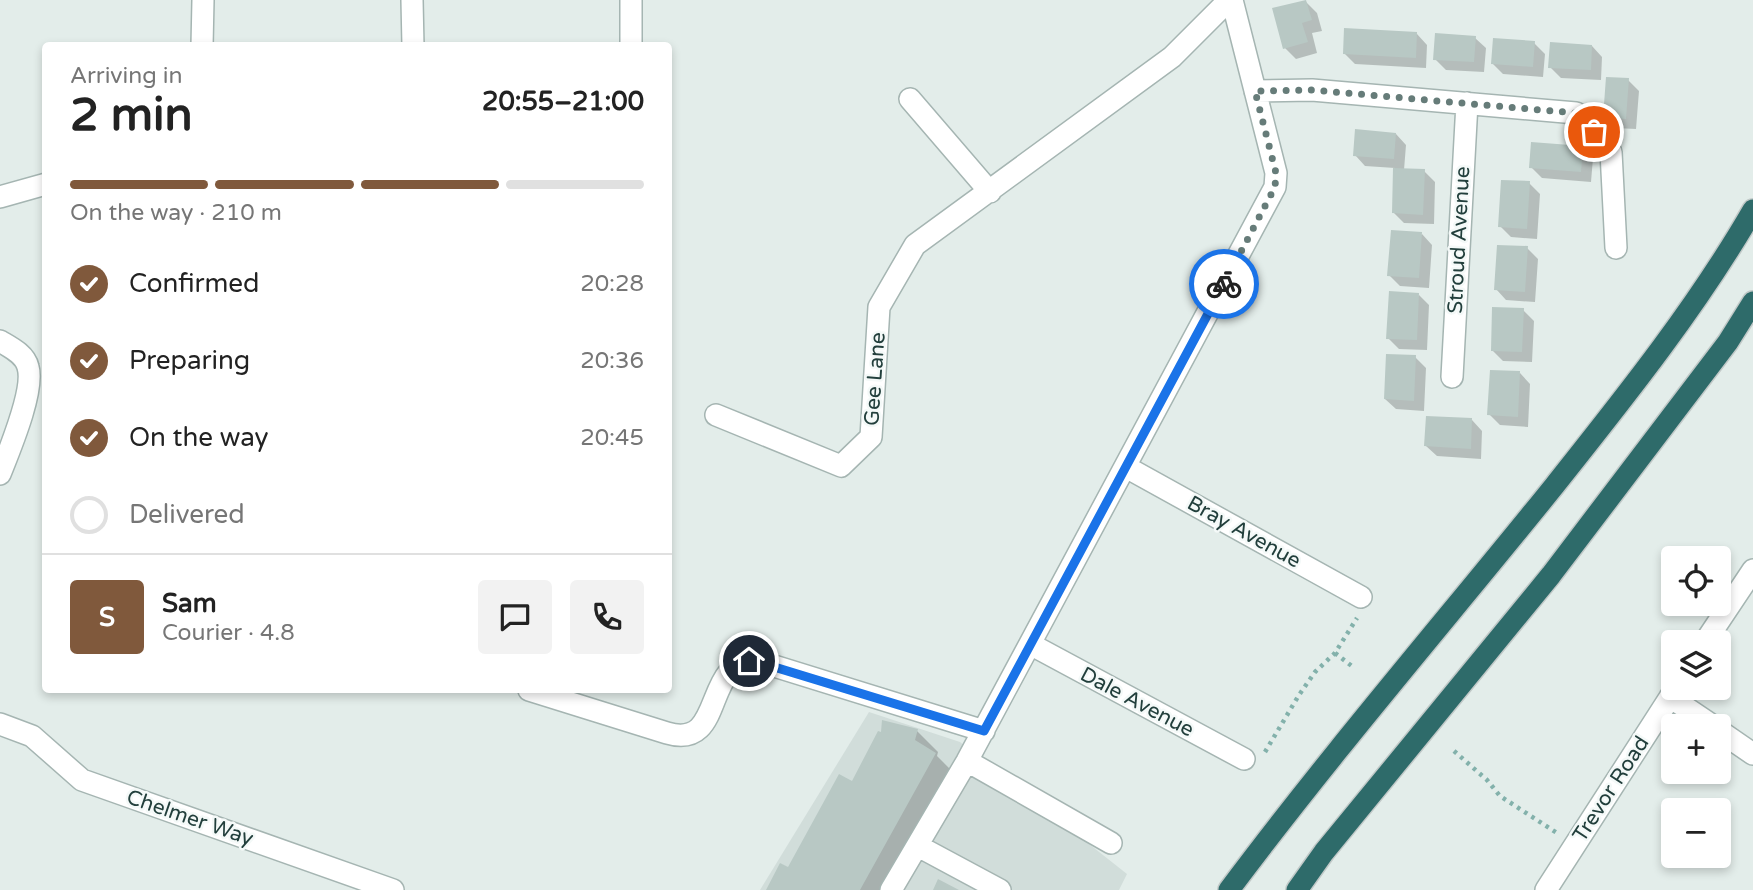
<!DOCTYPE html>
<meta charset="utf-8">
<style>
body{margin:0;font-family:"Varela Round",sans-serif;background:#f2f2f2;color:#222;height:100vh;display:flex;flex-direction:column;font-size:26px;white-space:nowrap}
*{box-sizing:border-box;margin:0}
p{font-size:23px;color:#767676}
.icon{flex:none;width:38px;height:38px;fill:none;stroke:currentColor;stroke-width:2;stroke-linecap:round;stroke-linejoin:round}
.map{position:relative;flex:1;overflow:hidden}
.drawer{position:absolute;left:42px;top:42px;width:630px;height:651px;display:flex;flex-direction:column;background:#fff;border-radius:7px;box-shadow:0 4px 10px #0003}
.drawer>*{flex:none}
.controls{position:absolute;left:1661px;top:546px;display:grid;gap:14px}
.controls a{display:grid;place-items:center;width:70px;height:70px;border-radius:7px;background:#fff;box-shadow:0 4px 10px #0003;font-size:35px}
.pin{position:absolute;display:grid;place-items:center;width:60px;height:60px;color:#fff;margin:-30px;border:4px solid #fff;border-radius:50%;box-shadow:0 2px 7px #0007}
.courier{position:absolute;display:grid;place-items:center;width:70px;height:70px;margin:-35px;border:5px solid #1a73e8;border-radius:50%;background:#fff;color:#222;box-shadow:0 2px 9px #0007}
.overview em{font-style:normal;font-weight:700}
.overview div{display:flex;flex-direction:column-reverse}
.overview{display:flex;align-items:center;justify-content:space-between;height:119px;padding:0 28px}
h1{font-size:46px;font-weight:700;line-height:52px}
.bar{display:grid;grid-template-columns:repeat(4,1fr);gap:10px 7px;align-content:center;height:84px;padding:0 28px}
.bar i{height:9px;border-radius:5px;background:#e0e0e0}
.bar .selected{background:#80593c}
.bar p{grid-column:span 4}
.line{display:flex;align-items:center;gap:18px;padding:0 28px;border-top:2px solid #e0e0e0}
.line div{flex:1}
.round{display:grid;place-items:center;flex:none;width:74px;height:74px;border-radius:7px;background:#f2f2f2}
ol{padding:0 28px;list-style:none}
li{display:flex;align-items:center;gap:21px;height:77px}
li p{margin-inline-start:auto}
li .icon{padding:7px;border-radius:50%;background:#80593c;color:#fff;stroke-width:4}
li:last-child{color:#767676}
li i{width:38px;height:38px;border:4px solid #e0e0e0;border-radius:50%}
.map>svg:first-child{display:block}
</style>
<div class="map">
<svg width="1753" height="890" viewBox="0 0 1753 890">
<rect width="100%" height="100%" fill="#e3edea"/>
<path fill="#d1ddda" d="M 869,712 L 960,742 L 1127,874 L 1119,890 L 760,890 Z"/>
<path fill="#0003" d="M 1306,2 L 1317,13 L 1322,31 L 1312,33 L 1317,53 L 1296,59 L 1285,48 Z
M 1417,34 L 1427,45 L 1426,68 L 1355,64 L 1344,53 Z
M 1475,38 L 1486,48 L 1484,72 L 1446,70 L 1435,59 Z
M 1534,43 L 1545,54 L 1543,77 L 1503,74 L 1492,63 Z
M 1592,46 L 1602,57 L 1601,80 L 1561,78 L 1550,67 Z
M 1628,80 L 1639,91 L 1636,129 L 1615,128 L 1604,117 Z
M 1396,134 L 1406,145 L 1404,170 L 1424,171 L 1435,182 L 1434,224 L 1404,223 L 1393,212 L 1395,168 L 1365,166 L 1355,155 Z
M 1583,148 L 1593,158 L 1591,182 L 1542,178 L 1531,167 Z
M 1529,183 L 1540,194 L 1537,239 L 1511,237 L 1500,226 Z
M 1422,234 L 1432,245 L 1429,288 L 1400,286 L 1389,275 Z
M 1527,248 L 1538,259 L 1535,302 L 1506,300 L 1496,289 Z
M 1419,295 L 1429,305 L 1427,350 L 1399,349 L 1388,338 Z
M 1523,310 L 1534,321 L 1532,362 L 1503,361 L 1492,350 Z
M 1415,357 L 1426,368 L 1424,411 L 1396,409 L 1385,399 Z
M 1520,373 L 1530,384 L 1528,427 L 1500,425 L 1489,414 Z
M 1472,420 L 1482,431 L 1481,459 L 1437,456 L 1426,446 Z
M 917,731 L 938,752 L 937,756 L 956,775 L 892,890 L 768,890 L 789,869 L 852,783 Z"/>
<path fill="#b8c8c4" d="M 1306,0 L 1312,20 L 1302,23 L 1308,42 L 1283,49 L 1272,8 Z
M 1344,28 L 1417,32 L 1416,58 L 1343,54 Z
M 1435,33 L 1476,36 L 1474,62 L 1433,60 Z
M 1493,38 L 1535,41 L 1533,67 L 1491,64 Z
M 1550,42 L 1592,45 L 1591,70 L 1548,68 Z
M 1606,77 L 1629,78 L 1626,119 L 1603,118 Z
M 1355,129 L 1396,133 L 1394,159 L 1353,156 Z
M 1531,142 L 1583,146 L 1581,172 L 1529,168 Z
M 1393,168 L 1425,169 L 1423,215 L 1392,213 Z
M 1501,180 L 1530,181 L 1527,229 L 1498,227 Z
M 1391,230 L 1422,232 L 1419,278 L 1387,276 Z
M 1497,245 L 1528,246 L 1525,292 L 1494,290 Z
M 1389,291 L 1419,293 L 1417,340 L 1386,339 Z
M 1492,307 L 1524,308 L 1522,352 L 1491,351 Z
M 1386,354 L 1416,355 L 1414,401 L 1384,399 Z
M 1490,370 L 1520,371 L 1518,417 L 1487,415 Z
M 1426,416 L 1472,418 L 1471,449 L 1424,446 Z
M 882,720 L 918,729 L 915,740 L 936,753 L 860,890 L 766,890 L 780,863 L 788,867 L 839,774 L 852,781 L 878,731 L 881,732 Z
M 938,879 L 959,890 L 933,890 Z"/>
<g fill="none" stroke-linecap="round" stroke-linejoin="round">
<defs>
<path id="minor" d="M 412,0 L 413,46
M 631,0 L 631,46
M 202,46 L 203,0
M 1255,91 L 1312,90 L 1576,113 L 1611,152 L 1616,248
M 910,99 L 990,192
M 0,197 L 46,184
M 0,341 C 10,347 25,354 28,367 C 35,390 9,451 0,474
M 1452,377 L 1467,103
M 716,415 L 841,466 L 871,437 L 879,307 L 915,245 L 1172,57 L 1229,0
M 1126,467 L 1361,597
M 1705,642 L 1753,570
M 1030,644 L 1244,759
M 529,690 L 667,733 C 727,751 701,657 758,661 L 984,731
M 1670,697 L 1713,726
M 0,724 L 32,736 L 82,780 L 393,890
M 1718,730 L 1753,754
M 967,761 L 1111,843
M 918,846 L 1000,890
M 891,890 L 967,761 L 1275,187 L 1276,173 L 1232,0
M 1546,890 L 1676,688"/>
<path id="highway" d="M 1229,890 C 1333,751 1446,620 1555,485 C 1625,397 1697,307 1753,210
M 1297,890 L 1324,852 L 1551,575 L 1728,342 L 1753,302"/>
</defs>
<use href="#minor" stroke="#a5b5b2" stroke-width="24"/>
<use href="#highway" stroke="#c1c9c8" stroke-width="24"/>
<path stroke="#83b1ab" stroke-width="4.5" stroke-dasharray="3.5 5" stroke-linecap="butt" d="M 1335,653 L 1353,667
M 1454,751 L 1487,780 L 1500,796 L 1557,833
M 1265,752 L 1299,695 L 1315,672 L 1335,653 L 1357,618"/>
<use href="#minor" stroke="#fff" stroke-width="21"/>
<use href="#highway" stroke="#2e6b6a" stroke-width="21"/>
</g>
<g fill="none" stroke-linecap="round" stroke-linejoin="round">
<path stroke="#667c79" stroke-width="7" stroke-dasharray="0 12.6" d="M 1224,284 L 1275,187 L 1276,173 L 1255,91 L 1312,90 L 1576,113 L 1594,132"/>
<path stroke="#1a73e8" stroke-width="9" d="M 749,661 L 758,662 L 984,731 L 1224,284"/>
</g>
<g text-anchor="middle" dominant-baseline="central" stroke-width="5" stroke-linejoin="round" paint-order="stroke">
<g font-size="21" fill="#223f3c" stroke="#f4f9f8">
<text transform="translate(1459 240) rotate(-87)">Stroud Avenue</text>
<text transform="translate(875 379) rotate(-86)">Gee Lane</text>
<text transform="translate(1244 532) rotate(29)">Bray Avenue</text>
<text transform="translate(1137 702) rotate(28)">Dale Avenue</text>
<text transform="translate(1611 789) rotate(-57)">Trevor Road</text>
<text transform="translate(190 818) rotate(19)">Chelmer Way</text>
</g>
</g>
</svg>
<div class="controls">
<a><svg class="icon" aria-label="locate" viewBox="0 0 24 24"><circle cx="12" cy="12" r="6"/><path d="M12 2v4M12 18v4M2 12h4M18 12h4"/></svg></a>
<a><svg class="icon" aria-label="layers" viewBox="0 0 24 24"><path d="M12 4l9 5-9 5-9-5zM3 14l9 5 9-5"/></svg></a>
<a>+</a>
<a>−</a>
</div>
<div class="pin" style="left:1594px;top:132px;background:#ea580c"><svg class="icon" aria-label="bag" viewBox="0 0 24 24"><path d="M5 8h14l-1 12H6zM9 8a3 3 0 0 1 6 0"/></svg></div>
<div class="pin" style="left:749px;top:661px;background:#1f2937"><svg class="icon" aria-label="home" viewBox="0 0 24 24"><path d="M3 11l9-7 9 7M6 9v11h12V9"/></svg></div>
<div class="courier" style="left:1224px;top:284px"><svg class="icon" aria-label="bike" viewBox="0 0 24 24"><circle cx="6" cy="16" r="4"/><circle cx="18" cy="16" r="4"/><path d="M6 16l4-8h5l3 8M10 8l3 8H6M13 5h3"/></svg></div>
<section class="drawer">
<div class="overview"><div><h1>2 min</h1><p>Arriving in</p></div><em>20:55–21:00</em></div>
<div class="bar"><i class="selected"></i><i class="selected"></i><i class="selected"></i><i></i><p>On the way · 210 m</p></div>
<ol>
<li><svg class="icon" aria-label="check" viewBox="0 0 24 24"><path d="M5 12l5 5 9-10"/></svg>Confirmed<p>20:28</p></li>
<li><svg class="icon" aria-label="check" viewBox="0 0 24 24"><path d="M5 12l5 5 9-10"/></svg>Preparing<p>20:36</p></li>
<li><svg class="icon" aria-label="check" viewBox="0 0 24 24"><path d="M5 12l5 5 9-10"/></svg>On the way<p>20:45</p></li>
<li><i></i>Delivered</li>
</ol>
<div class="line" style="height:126px"><b class="round" style="background:#80593c;color:#fff">S</b><div><b>Sam</b><p>Courier · 4.8</p></div><a class="round"><svg class="icon" aria-label="chat" viewBox="0 0 24 24"><path d="M4 5h16v11H9l-5 4z"/></svg></a><a class="round"><svg class="icon" aria-label="phone" viewBox="0 0 24 24"><path d="M5 4h4l2 5-3 2q2 4 5 5l2-3 5 2v4C11 20 4 13 5 4z"/></svg></a></div>
</section>
</div>
